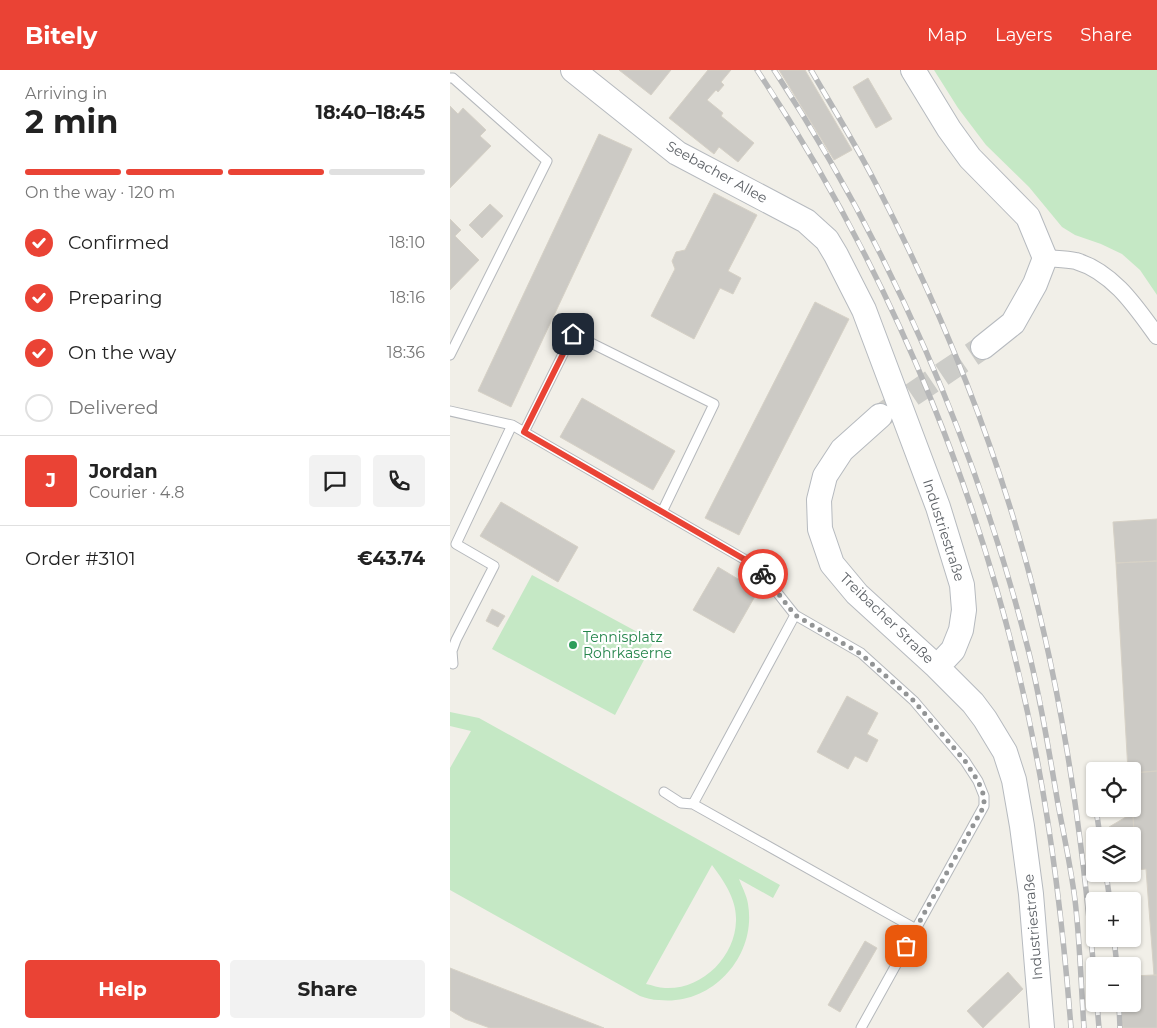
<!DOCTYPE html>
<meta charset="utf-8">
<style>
body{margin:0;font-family:Montserrat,sans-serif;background:#f2f2f2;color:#222;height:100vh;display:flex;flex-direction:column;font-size:19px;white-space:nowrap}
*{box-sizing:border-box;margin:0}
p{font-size:16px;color:#767676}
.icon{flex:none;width:28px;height:28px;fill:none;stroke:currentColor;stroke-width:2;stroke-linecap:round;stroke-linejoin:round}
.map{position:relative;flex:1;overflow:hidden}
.sheet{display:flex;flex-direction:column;background:#fff;width:450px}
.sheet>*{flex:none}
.tools{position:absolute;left:636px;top:692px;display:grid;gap:10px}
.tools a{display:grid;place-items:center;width:55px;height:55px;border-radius:5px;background:#fff;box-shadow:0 1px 4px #0004;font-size:25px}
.pin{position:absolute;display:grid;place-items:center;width:42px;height:42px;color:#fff;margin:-21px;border-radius:10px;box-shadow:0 2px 8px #0006}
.courier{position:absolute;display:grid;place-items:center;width:50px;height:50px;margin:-25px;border:4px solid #ea4335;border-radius:50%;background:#fff;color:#222;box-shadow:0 1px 6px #0007}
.summary em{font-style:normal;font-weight:700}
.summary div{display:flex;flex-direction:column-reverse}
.summary{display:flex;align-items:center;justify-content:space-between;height:85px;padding:0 25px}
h1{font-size:32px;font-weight:700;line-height:38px}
.bar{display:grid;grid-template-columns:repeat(4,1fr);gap:8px 5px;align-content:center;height:60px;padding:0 25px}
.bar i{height:6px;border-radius:4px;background:#e0e0e0}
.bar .current{background:#ea4335}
.bar p{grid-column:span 4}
.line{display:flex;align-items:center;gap:12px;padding:0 25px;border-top:1px solid #e0e0e0}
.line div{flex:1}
.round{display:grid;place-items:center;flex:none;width:52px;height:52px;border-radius:5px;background:#f2f2f2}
ol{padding:0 25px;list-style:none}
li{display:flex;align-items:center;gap:15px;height:55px}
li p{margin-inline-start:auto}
li .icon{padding:5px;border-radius:50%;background:#ea4335;color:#fff;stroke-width:4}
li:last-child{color:#767676}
li i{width:28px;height:28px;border:2px solid #e0e0e0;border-radius:50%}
.action{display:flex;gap:10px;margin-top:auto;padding:10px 25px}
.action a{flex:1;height:58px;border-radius:5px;background:#ea4335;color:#fff;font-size:20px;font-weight:700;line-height:58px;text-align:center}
.action a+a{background:#f2f2f2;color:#222}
header{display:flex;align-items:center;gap:30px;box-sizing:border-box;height:70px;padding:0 25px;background:#ea4335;color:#fff}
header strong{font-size:24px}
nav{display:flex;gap:28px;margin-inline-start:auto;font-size:18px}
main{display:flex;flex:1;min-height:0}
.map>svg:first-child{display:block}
</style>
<header>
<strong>Bitely</strong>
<nav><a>Map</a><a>Layers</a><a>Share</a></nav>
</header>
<main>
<section class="sheet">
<div class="summary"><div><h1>2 min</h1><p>Arriving in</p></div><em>18:40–18:45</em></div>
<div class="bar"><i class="current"></i><i class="current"></i><i class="current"></i><i></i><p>On the way · 120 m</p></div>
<ol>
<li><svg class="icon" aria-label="check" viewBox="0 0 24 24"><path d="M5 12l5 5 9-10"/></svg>Confirmed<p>18:10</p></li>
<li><svg class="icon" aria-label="check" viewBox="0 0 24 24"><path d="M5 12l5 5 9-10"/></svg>Preparing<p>18:16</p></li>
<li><svg class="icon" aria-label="check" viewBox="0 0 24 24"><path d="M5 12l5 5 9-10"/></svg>On the way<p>18:36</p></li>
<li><i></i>Delivered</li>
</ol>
<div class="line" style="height:90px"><b class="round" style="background:#ea4335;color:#fff">J</b><div><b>Jordan</b><p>Courier · 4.8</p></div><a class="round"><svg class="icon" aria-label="chat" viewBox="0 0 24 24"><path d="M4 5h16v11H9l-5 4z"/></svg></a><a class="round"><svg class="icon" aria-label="phone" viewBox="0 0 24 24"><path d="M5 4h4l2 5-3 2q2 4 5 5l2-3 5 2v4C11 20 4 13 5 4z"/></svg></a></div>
<div class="line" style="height:65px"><div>Order #3101</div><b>€43.74</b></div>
<div class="action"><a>Help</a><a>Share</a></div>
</section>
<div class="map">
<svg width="707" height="958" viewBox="0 0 707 958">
<rect width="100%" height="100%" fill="#f1efe8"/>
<path fill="#c5e8c5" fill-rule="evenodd" d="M 484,0 L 707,0 L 707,225 L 690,200 L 672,184 L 651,174 L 625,165 L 612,157 L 579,117 L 536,75 L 508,38 Z
M 82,505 L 204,571 L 165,645 L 42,579 Z
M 0,642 L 29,648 L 330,815 L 323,828 L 289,809 C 292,817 297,826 298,834 C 307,886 262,936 209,930 C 202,930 196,928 190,926 L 0,820 L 0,698 L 21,661 L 0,656 ZM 262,795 C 274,811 287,830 286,851 C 285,887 252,920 215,918 C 209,918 202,915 196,914 Z"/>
<path fill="#cccac5" stroke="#d6d1c6" d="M 169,0 L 221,0 L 201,25 Z
M 258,0 L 281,0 L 271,12 L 274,15 L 268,22 L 266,20 L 257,30 L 273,43 L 271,46 L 304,73 L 288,92 L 269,77 L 264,84 L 219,48 Z
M 329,0 L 355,0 L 402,80 L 384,90 Z
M 418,8 L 442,49 L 426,58 L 403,17 Z
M 0,36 L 8,44 L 13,38 L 36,60 L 30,66 L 41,76 L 0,118 Z
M 149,64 L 182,79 L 61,337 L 28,321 Z
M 264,123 L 307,145 L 278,201 L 291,208 L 283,224 L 270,218 L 244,269 L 201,246 L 225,199 L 222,191 L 226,182 L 235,180 Z
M 40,134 L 53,146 L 32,168 L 19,155 Z
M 0,149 L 11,160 L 5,166 L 29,190 L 0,220 Z
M 365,232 L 399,249 L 289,465 L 255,448 Z
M 132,328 L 225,381 L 203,420 L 110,367 Z
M 51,432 L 128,477 L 108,512 L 30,466 Z
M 707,449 L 707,491 L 666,493 L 663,452 Z
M 707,491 L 707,701 L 682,703 L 682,701 L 678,701 L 666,493 Z
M 268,497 L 308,521 L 284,563 L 243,540 Z
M 42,539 L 55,546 L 48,557 L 36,551 Z
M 397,626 L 428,643 L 417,664 L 428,670 L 417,692 L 405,686 L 398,699 L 367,682 Z
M 707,701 L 707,905 L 704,905 L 696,799 L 687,800 L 683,746 L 676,747 L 675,739 L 682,739 L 682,703 Z
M 683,746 L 685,784 L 682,785 L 682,766 L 660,766 L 659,757 L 676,747 Z
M 415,871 L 427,878 L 390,942 L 378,935 Z
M 0,898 L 154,958 L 40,958 L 15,949 L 0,940 Z
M 558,902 L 573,919 L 533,958 L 517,941 Z
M 704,905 L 707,905 L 707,958 L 673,958 L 671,934 L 682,934 L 682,906 Z"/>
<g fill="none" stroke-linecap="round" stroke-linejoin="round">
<path stroke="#ccccc8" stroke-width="24" stroke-dasharray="24 12" stroke-linecap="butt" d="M 432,345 L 533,277"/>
<defs>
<path id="lane" d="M 0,8 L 3,8 L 97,91 L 0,285
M 0,341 L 62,355 L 306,496 L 345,545 L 411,583 L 464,631 L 515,691 L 528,711 L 534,726 L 534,736 L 411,958
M 74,362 L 123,264 L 264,334 L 212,442
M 345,545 L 243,734 L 466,859
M 3,594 L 2,581 L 6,570 L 44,496 L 6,474 L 62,355
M 214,722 L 231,733 L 243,734"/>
<path id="street" d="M 595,188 C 605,189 616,189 626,191 C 663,202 686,237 707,266"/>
<path id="secondary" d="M 123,0 L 227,83 L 356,151 L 377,170 L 386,185 L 414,240 L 488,437 L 512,515 L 514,540 L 511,560 L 503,580 L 487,597 L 523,633 L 535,649 L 555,682 L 564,710 L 572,756 L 581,824 L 592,958
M 463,0 L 499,59 L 520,88 L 578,147 L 595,188 L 585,214 L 563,253 L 533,277
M 430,346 L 392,380 L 375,406 L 369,430 L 370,459 L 382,494 L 407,524 L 487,597"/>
</defs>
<use href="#lane" stroke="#b5b8bc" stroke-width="11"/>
<use href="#street" stroke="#b5b8bc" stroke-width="18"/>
<use href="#secondary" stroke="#b6babf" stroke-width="26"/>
<use href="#lane" stroke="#fff" stroke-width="9"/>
<use href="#street" stroke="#fff" stroke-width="16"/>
<use href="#secondary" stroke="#fff" stroke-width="24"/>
<defs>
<path id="rail" d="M 307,0 C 445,208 541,444 587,689 C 604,778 614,868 621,958
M 324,0 C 440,176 526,375 578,579 C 591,630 599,682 608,734 C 614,766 621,798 625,830 C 630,872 631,916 634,958
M 361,0 C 383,38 406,75 426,114 C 482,222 529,334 564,450 C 610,601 632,757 645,914
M 646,739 L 650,766
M 656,804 L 660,831
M 664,869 L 667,896
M 647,934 L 649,958
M 669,934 L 670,958"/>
</defs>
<use href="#rail" stroke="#b6b7b8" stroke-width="5.5"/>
<use href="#rail" stroke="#fff" stroke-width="4" stroke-dasharray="11" stroke-linecap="butt"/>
</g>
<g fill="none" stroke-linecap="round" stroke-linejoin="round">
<path stroke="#929495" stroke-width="5" stroke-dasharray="0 9" d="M 313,504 L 345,545 L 411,584 L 464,631 L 515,691 L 528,711 L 534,726 L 534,736 L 456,876"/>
<path stroke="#ea4335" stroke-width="6" d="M 123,264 L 74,362 L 306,496 L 313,504"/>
</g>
<circle fill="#2e9e5b" stroke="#fff" stroke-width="2" cx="123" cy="575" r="5"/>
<g text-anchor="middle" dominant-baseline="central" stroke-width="4.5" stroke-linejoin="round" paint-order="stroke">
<g font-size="14" fill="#5f6368" stroke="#fff">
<text transform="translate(267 102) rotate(29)">Seebacher Allee</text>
<text transform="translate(494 460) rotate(72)">Industriestraße</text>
<text transform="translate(437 548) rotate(44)">Treibacher Straße</text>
<text transform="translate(583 857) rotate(-95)">Industriestraße</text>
</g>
<g font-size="14" fill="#27864d" stroke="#fff" text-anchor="start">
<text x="133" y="567">Tennisplatz<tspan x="133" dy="16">Rohrkaserne</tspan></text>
</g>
</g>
</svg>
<div class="tools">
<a><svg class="icon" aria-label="locate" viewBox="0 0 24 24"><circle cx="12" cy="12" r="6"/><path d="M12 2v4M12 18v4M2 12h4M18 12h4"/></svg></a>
<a><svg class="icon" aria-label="layers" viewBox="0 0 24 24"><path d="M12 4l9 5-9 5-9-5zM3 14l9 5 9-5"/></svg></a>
<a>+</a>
<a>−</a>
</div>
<div class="pin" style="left:456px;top:876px;background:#ea580c"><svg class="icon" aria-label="bag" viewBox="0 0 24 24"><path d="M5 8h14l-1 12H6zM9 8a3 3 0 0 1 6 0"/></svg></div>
<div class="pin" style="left:123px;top:264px;background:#1f2937"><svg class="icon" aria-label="home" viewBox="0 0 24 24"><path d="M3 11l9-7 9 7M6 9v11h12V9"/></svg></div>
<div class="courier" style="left:313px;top:504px"><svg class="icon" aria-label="bike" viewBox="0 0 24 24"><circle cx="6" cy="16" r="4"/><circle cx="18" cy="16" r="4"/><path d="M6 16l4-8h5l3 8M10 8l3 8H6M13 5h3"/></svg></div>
</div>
</main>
